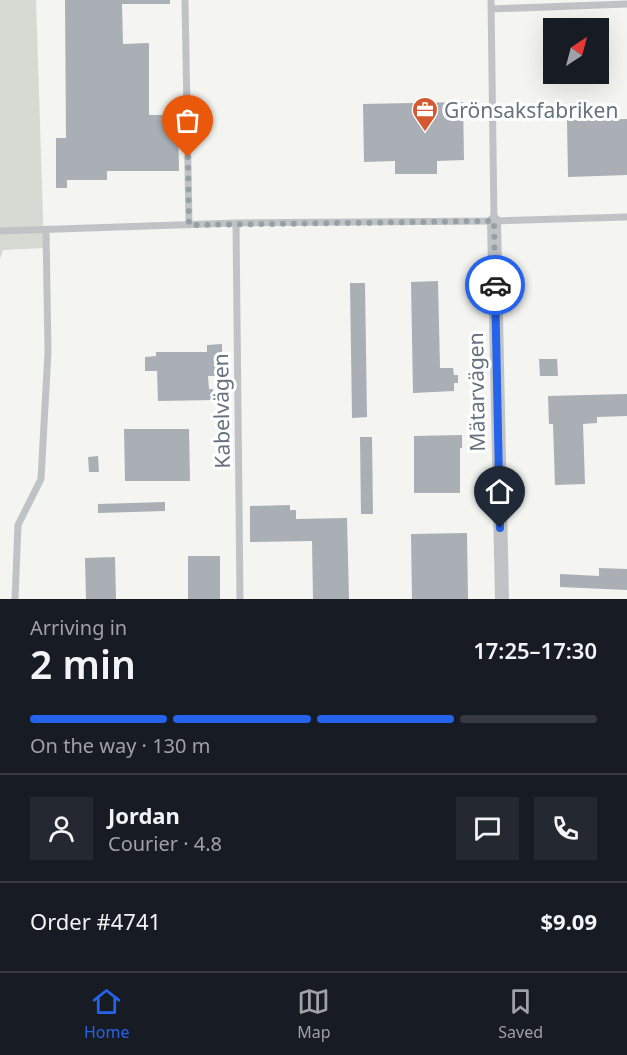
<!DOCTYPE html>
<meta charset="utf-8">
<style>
body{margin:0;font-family:"Noto Sans",sans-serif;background:#242831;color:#f1f3f6;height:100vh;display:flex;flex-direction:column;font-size:22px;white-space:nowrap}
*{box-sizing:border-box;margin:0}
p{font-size:20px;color:#9ea1a6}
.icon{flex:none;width:33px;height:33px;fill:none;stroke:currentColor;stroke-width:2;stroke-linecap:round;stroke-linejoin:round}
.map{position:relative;height:599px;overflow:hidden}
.sheet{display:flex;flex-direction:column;background:#171b24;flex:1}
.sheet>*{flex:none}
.needle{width:39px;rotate:36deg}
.fabs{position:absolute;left:543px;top:18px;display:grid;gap:12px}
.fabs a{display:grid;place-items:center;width:66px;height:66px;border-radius:0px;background:#171b24;box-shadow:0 6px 24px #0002;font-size:30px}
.pin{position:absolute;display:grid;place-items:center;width:51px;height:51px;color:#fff;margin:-62px -26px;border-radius:50% 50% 50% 0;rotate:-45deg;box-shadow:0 0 6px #0007}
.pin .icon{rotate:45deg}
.courier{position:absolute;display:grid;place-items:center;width:60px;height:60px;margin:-30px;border:4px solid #2563eb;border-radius:50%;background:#fff;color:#222;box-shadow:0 2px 8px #0007}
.head em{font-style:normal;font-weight:600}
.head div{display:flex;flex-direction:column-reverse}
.head{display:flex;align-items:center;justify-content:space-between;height:102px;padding:0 30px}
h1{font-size:39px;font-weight:600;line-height:45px}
.bar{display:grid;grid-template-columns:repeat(4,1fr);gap:9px 6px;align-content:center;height:72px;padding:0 30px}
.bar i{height:8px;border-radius:4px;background:#363941}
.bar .active{background:#2563eb}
.bar p{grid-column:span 4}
.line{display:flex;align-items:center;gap:15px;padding:0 30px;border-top:2px solid #363941}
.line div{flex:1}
.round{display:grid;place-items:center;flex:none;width:63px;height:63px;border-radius:0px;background:#242831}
.dock{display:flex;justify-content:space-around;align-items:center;height:84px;border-top:2px solid #363941;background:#171b24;font-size:16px;color:#9ea1a6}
.dock a{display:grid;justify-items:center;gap:3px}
.dock .active{color:#2563eb}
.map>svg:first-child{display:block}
</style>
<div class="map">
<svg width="627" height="599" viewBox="0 0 627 599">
<rect width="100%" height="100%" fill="#f4f4f1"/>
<path fill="#d5dbd2" d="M 0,0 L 36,0 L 44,248 L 3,250 L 0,259 Z"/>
<path fill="#a9afb4" d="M 65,0 L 170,0 L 170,4 L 122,4 L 123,44 L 149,43 L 149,115 L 178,115 L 179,171 L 107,171 L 107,180 L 67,180 L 67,188 L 56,188 L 56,138 L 66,138 Z
M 463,102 L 464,160 L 437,161 L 437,174 L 395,174 L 395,161 L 364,162 L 363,104 Z
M 627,119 L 627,175 L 568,177 L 567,120 Z
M 438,281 L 440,368 L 453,368 L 454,375 L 458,375 L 458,383 L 454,383 L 454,391 L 413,393 L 411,282 Z
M 350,283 L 365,283 L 367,417 L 352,418 Z
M 222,344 L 222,376 L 208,376 L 209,389 L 213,389 L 213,400 L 158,401 L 157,371 L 145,371 L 145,357 L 156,356 L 156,352 L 207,352 L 207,345 Z
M 539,359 L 557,359 L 558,376 L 540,376 Z
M 627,394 L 627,416 L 597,417 L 597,423 L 583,424 L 585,484 L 555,485 L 553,424 L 549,424 L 548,396 Z
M 124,429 L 189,429 L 190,481 L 125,481 Z
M 462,435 L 462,448 L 460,448 L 460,493 L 414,493 L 414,436 Z
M 360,437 L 372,437 L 373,514 L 361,514 Z
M 98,456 L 99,472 L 89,472 L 88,457 Z
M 165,502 L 165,511 L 98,513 L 98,504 Z
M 290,505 L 290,510 L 296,510 L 296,519 L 347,518 L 349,599 L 313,599 L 312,541 L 250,542 L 250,506 Z
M 467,533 L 468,599 L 412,599 L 411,534 Z
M 188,556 L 220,556 L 220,599 L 188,599 Z
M 115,557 L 116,599 L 86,599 L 85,558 Z
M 599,568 L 627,569 L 627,590 L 560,587 L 560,574 L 599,576 Z"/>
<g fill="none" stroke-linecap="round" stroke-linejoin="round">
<path stroke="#c0c3c6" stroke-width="7" d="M 185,0 L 189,225
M 491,0 L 494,221
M 491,9 L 627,4
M 236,223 L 240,599
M 0,231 L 236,223 L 494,221 L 627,217
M 15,599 L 18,525 L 41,479 L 48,352 L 46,230"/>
<path stroke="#c0c3c6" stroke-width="14" d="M 494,221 L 502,599"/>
</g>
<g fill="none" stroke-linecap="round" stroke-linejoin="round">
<path stroke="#98a0a7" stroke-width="6" stroke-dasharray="0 10.8" d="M 188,157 L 189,225 L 494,221 L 495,285"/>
<path stroke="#2563eb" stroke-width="8" d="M 495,285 L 500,528"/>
</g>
<defs>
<symbol id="office-pin" viewBox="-11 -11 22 30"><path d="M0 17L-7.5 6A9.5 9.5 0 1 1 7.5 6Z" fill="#d35931" stroke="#fff"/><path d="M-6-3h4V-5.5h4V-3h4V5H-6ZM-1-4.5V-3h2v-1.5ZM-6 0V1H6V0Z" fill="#fff"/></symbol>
</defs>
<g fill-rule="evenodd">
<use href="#office-pin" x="410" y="95" width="30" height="40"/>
</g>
<g text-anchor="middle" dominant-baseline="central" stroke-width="6" stroke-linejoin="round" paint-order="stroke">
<g font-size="21" fill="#66737f" stroke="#fff" text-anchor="start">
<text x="444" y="110">Grönsaksfabriken</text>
</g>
<g font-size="21" fill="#66737f" stroke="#fff">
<text transform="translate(476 392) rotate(-91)">Mätarvägen</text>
<text transform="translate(221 411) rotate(-91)">Kabelvägen</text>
</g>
</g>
</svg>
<div class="fabs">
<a><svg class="needle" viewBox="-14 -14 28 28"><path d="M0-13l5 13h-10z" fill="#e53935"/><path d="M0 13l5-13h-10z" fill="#9ea1a6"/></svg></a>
</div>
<div class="pin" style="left:188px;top:157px;background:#ea580c"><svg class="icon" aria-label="bag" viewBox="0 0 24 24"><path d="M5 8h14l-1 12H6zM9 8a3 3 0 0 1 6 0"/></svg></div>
<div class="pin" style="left:500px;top:528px;background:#1f2937"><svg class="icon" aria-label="home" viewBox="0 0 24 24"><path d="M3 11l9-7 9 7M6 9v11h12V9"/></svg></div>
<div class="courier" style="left:495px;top:285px"><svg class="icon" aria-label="car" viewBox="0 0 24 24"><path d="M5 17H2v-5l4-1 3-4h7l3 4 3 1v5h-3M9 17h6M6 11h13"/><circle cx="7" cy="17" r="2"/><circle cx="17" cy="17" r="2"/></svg></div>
</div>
<section class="sheet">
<div class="head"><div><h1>2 min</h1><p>Arriving in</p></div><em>17:25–17:30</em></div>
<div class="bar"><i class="active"></i><i class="active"></i><i class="active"></i><i></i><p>On the way · 130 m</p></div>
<div class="line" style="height:108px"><a class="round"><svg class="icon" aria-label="person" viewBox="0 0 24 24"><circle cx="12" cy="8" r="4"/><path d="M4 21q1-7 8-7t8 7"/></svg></a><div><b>Jordan</b><p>Courier · 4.8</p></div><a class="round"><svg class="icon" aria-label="chat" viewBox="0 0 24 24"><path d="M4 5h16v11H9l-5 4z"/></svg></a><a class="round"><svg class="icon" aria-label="phone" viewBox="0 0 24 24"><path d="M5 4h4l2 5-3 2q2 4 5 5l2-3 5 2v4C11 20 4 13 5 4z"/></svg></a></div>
<div class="line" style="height:78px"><div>Order #4741</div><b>$9.09</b></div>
</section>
<nav class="dock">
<a class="active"><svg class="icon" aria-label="home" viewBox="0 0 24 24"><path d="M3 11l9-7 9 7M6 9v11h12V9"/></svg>Home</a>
<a><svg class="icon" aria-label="map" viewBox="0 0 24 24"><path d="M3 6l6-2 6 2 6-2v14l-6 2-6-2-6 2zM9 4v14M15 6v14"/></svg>Map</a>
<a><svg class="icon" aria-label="saved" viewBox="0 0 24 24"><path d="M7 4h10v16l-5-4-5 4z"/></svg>Saved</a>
</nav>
